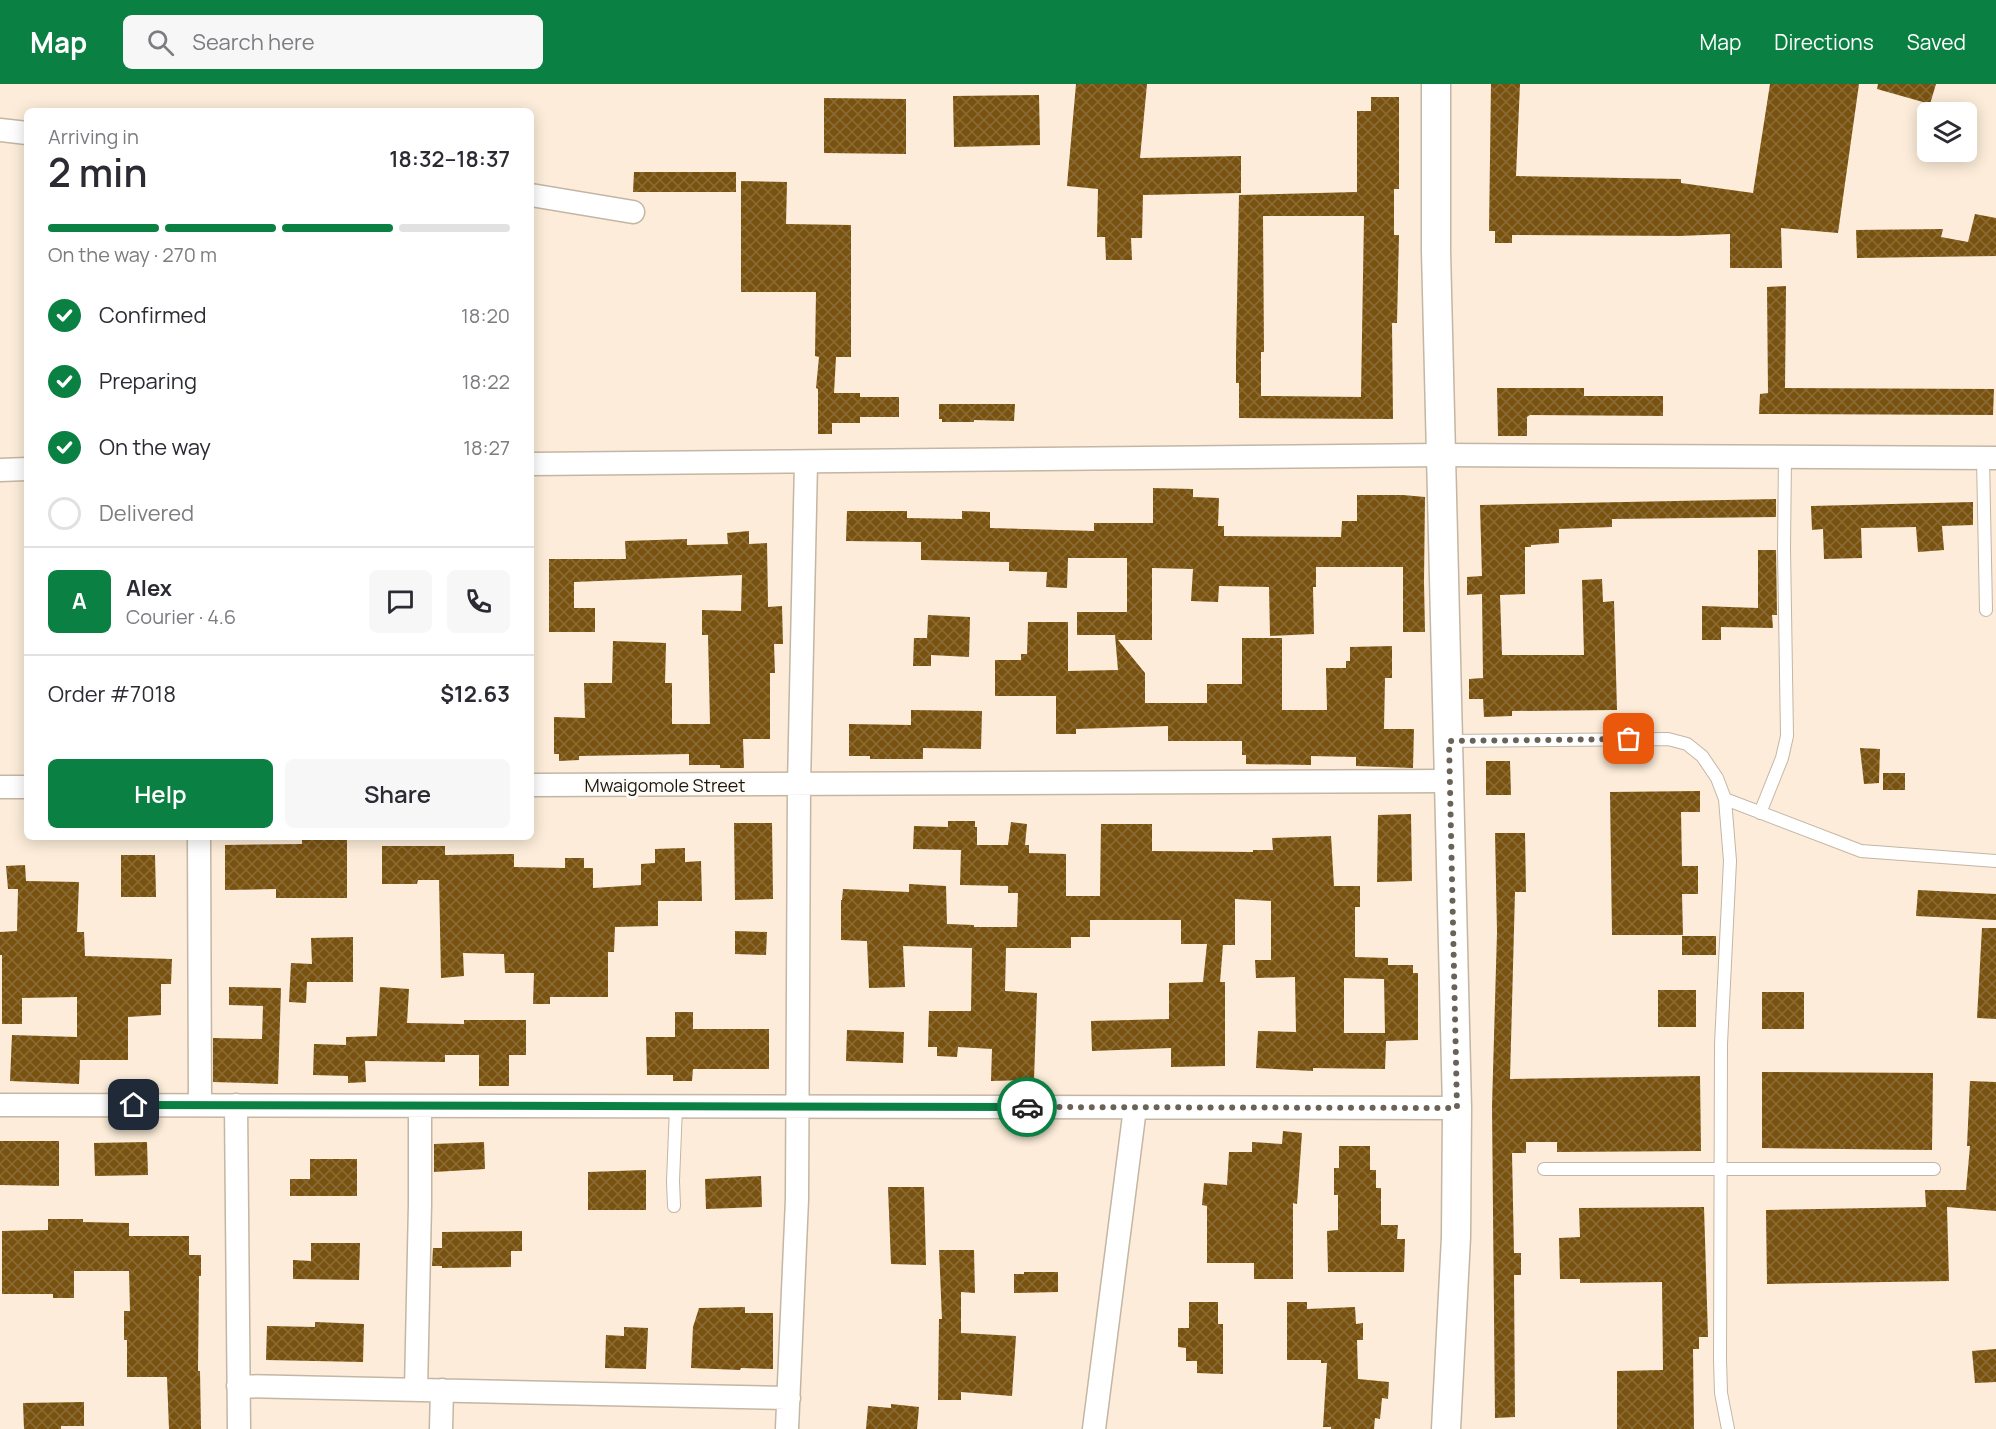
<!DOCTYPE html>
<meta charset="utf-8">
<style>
body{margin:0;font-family:Manrope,sans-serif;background:#f7f7f7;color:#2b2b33;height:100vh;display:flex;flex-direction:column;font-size:22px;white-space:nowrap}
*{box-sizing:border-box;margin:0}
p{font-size:20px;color:#7c7c81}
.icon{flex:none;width:33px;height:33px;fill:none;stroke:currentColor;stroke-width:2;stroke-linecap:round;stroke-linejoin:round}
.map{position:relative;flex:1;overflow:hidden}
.details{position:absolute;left:24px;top:24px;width:510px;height:732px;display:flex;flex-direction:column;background:#fff;border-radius:9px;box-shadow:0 3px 15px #0003}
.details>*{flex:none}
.buttons{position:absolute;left:1917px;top:18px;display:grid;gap:12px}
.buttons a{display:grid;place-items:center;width:60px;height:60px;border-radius:9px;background:#fff;box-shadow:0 3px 15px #0003;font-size:30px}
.pin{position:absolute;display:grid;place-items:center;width:51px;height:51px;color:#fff;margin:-26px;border-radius:12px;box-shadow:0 3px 9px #0006}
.courier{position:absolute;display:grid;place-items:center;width:60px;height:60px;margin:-30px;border:4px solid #0b8043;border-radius:50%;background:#fff;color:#222;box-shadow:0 2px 8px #0007}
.summary em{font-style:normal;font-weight:600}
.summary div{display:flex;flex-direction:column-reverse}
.summary{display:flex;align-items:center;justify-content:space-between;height:102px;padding:0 24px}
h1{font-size:39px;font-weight:600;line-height:45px}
.bar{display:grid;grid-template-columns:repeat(4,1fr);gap:9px 6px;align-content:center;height:72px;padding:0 24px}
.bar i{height:8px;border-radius:4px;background:#e1e1e2}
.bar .selected{background:#0b8043}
.bar p{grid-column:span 4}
.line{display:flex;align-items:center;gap:15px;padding:0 24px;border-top:2px solid #e1e1e2}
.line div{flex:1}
.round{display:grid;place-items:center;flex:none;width:63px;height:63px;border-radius:9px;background:#f7f7f7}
ol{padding:0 24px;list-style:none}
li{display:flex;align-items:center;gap:18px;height:66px}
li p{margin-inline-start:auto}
li .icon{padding:6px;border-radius:50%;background:#0b8043;color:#fff;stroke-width:4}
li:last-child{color:#7c7c81}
li i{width:33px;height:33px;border:3px solid #e1e1e2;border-radius:50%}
.cta{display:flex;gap:12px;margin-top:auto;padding:12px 24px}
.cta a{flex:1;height:69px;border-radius:9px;background:#0b8043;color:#fff;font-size:24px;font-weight:600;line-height:69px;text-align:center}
.cta a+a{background:#f7f7f7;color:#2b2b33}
header{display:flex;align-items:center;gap:36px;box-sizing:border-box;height:84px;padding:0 30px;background:#0b8043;color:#fff}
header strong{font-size:28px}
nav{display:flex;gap:33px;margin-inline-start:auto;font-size:21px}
.search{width:420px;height:54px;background:#f7f7f7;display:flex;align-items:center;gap:15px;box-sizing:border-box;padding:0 21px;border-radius:9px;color:#7c7c81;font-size:22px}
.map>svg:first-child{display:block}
</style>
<header>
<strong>Map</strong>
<div class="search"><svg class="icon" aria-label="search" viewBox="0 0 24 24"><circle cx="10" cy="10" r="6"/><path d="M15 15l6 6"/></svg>Search here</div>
<nav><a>Map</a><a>Directions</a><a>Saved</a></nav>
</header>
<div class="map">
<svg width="1996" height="1345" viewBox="0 0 1996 1345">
<defs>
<pattern id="building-cross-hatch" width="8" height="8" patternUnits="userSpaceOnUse" patternTransform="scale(1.5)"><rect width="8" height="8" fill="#7a520f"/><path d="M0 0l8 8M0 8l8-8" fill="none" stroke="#8a6c39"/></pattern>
</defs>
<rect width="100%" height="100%" fill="#fcecd9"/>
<path fill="url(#building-cross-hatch)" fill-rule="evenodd" d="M 1076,0 L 1147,0 L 1140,74 L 1241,72 L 1241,109 L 1143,111 L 1142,154 L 1131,154 L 1132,176 L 1106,176 L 1105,153 L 1097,153 L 1098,105 L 1067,102 Z
M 1491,0 L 1520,0 L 1516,92 L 1681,95 L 1681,99 L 1753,109 L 1770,0 L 1859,0 L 1838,149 L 1781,144 L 1782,184 L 1730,184 L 1730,150 L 1679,152 L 1512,151 L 1512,159 L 1495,159 L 1495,147 L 1489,147 Z
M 1878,0 L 1936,0 L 1930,20 L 1877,5 Z
M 1039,11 L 1040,61 L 954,63 L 953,12 Z
M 1371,13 L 1399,13 L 1399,105 L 1394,105 L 1394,151 L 1399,151 L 1397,239 L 1392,239 L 1393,335 L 1239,334 L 1239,299 L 1236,299 L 1236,272 L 1239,111 L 1357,108 L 1357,27 L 1371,27 ZM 1263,132 L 1364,132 L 1361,313 L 1261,312 L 1261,268 L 1264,268 Z
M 824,14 L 906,15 L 906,70 L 824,69 Z
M 634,88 L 736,88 L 736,108 L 633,108 Z
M 741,97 L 787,98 L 786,140 L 851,141 L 851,273 L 836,273 L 834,309 L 860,309 L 860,313 L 899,313 L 899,333 L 860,333 L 860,339 L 832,339 L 832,350 L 818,350 L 818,305 L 816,304 L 819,273 L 815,272 L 816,208 L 741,208 Z
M 1975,130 L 1996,134 L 1996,172 L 1857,174 L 1856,146 L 1943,145 L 1941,153 L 1968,158 Z
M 1786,202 L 1785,304 L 1994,305 L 1993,331 L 1759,330 L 1760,310 L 1768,309 L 1767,203 Z
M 1497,304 L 1584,304 L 1584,312 L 1663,312 L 1663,332 L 1530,331 L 1527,333 L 1527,352 L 1498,352 Z
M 939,320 L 1015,320 L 1014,337 L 974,336 L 974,338 L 942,338 L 942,335 L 939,335 Z
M 1153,404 L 1193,405 L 1193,413 L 1219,414 L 1218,442 L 1224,442 L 1224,452 L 1341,453 L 1342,437 L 1357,437 L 1357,411 L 1403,411 L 1425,413 L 1424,498 L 1425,548 L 1403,548 L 1403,483 L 1316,483 L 1316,503 L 1313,503 L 1314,550 L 1270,552 L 1269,503 L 1219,502 L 1218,518 L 1191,517 L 1193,485 L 1152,484 L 1152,556 L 1118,556 L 1145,589 L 1145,619 L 1207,619 L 1207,600 L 1242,600 L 1242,554 L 1282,554 L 1282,626 L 1327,626 L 1326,584 L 1346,584 L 1346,577 L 1350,577 L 1350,563 L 1392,562 L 1392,594 L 1385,594 L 1384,645 L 1414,645 L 1413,684 L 1356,682 L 1356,673 L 1311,672 L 1311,681 L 1246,680 L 1246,671 L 1242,671 L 1242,657 L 1168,657 L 1168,642 L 1076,645 L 1076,650 L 1056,650 L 1056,612 L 995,612 L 995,576 L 1021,576 L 1021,570 L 1027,570 L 1028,538 L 1068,538 L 1068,587 L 1118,586 L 1115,551 L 1077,551 L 1077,528 L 1127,528 L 1127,474 L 1068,474 L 1067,504 L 1046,503 L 1047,488 L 1009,487 L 1009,478 L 921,476 L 921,458 L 846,457 L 847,427 L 907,427 L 907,434 L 962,435 L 962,427 L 990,428 L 990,444 L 1094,447 L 1094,439 L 1153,439 Z
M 1776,415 L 1776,433 L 1612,435 L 1612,443 L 1559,445 L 1559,459 L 1531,461 L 1531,463 L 1525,463 L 1525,510 L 1500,511 L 1502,571 L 1584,571 L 1582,496 L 1602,495 L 1603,518 L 1614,517 L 1617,626 L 1512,627 L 1512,632 L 1484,633 L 1483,615 L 1469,615 L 1469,595 L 1483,594 L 1482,510 L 1467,511 L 1467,493 L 1482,492 L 1480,421 Z
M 1973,418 L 1973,441 L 1942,442 L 1944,466 L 1918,468 L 1916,443 L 1861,444 L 1862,474 L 1824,475 L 1823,445 L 1812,446 L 1811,422 Z
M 749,447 L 749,460 L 767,459 L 768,523 L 782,522 L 783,560 L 774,560 L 775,589 L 770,589 L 770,655 L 743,655 L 744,684 L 720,684 L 720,681 L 689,681 L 689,670 L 579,672 L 579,676 L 559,677 L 559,670 L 554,670 L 554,633 L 585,634 L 584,599 L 612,599 L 613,557 L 666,559 L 665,599 L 672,599 L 672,640 L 710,640 L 708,551 L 702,551 L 702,526 L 741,527 L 742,491 L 574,498 L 574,524 L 595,524 L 595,548 L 549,548 L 549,475 L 626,475 L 625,457 L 687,455 L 687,461 L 728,460 L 727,449 Z
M 1758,466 L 1776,466 L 1777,531 L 1772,531 L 1773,544 L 1721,543 L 1721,556 L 1702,556 L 1702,522 L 1758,524 Z
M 928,531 L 970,533 L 969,573 L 931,571 L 931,582 L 913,582 L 914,554 L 927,554 Z
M 911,626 L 982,627 L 981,665 L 923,664 L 923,675 L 870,675 L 870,672 L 849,672 L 849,640 L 911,641 Z
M 1860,664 L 1880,665 L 1879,699 L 1864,700 Z
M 1486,677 L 1510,677 L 1511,711 L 1486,711 Z
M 1883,689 L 1905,689 L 1905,706 L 1883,706 Z
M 1700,707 L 1700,728 L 1681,728 L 1682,782 L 1698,782 L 1698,810 L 1682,810 L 1683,851 L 1612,851 L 1610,708 Z
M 1411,730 L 1412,797 L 1377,798 L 1378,731 Z
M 948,737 L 975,737 L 975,743 L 977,743 L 977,761 L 1008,761 L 1011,738 L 1027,740 L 1025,761 L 1029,761 L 1029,769 L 1066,770 L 1066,812 L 1100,812 L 1101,740 L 1152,740 L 1152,767 L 1253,768 L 1253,766 L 1273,766 L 1272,754 L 1331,752 L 1334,802 L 1360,802 L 1360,823 L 1355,823 L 1355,873 L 1388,874 L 1388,881 L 1413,881 L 1413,889 L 1418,889 L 1418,956 L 1386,957 L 1385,985 L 1313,984 L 1313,987 L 1256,984 L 1258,947 L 1296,948 L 1295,893 L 1256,894 L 1255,876 L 1271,876 L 1271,817 L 1235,815 L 1235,861 L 1223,861 L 1220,898 L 1225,898 L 1225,982 L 1171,983 L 1171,964 L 1092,967 L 1091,937 L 1169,935 L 1169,899 L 1203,898 L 1207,860 L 1181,860 L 1181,836 L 1090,836 L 1090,853 L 1071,853 L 1071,864 L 1006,864 L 1005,907 L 1037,909 L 1034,996 L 991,997 L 992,965 L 958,963 L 957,973 L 937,972 L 937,963 L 928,963 L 929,927 L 971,927 L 972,864 L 903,862 L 905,903 L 869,904 L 867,857 L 841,856 L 841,816 L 842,816 L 843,805 L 909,808 L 909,800 L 946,802 L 947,840 L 974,841 L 974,843 L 1017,843 L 1018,809 L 1008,809 L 1008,802 L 960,801 L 961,766 L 913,765 L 914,742 L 948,743 ZM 1344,894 L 1384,895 L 1385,949 L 1344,949 Z
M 734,739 L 772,739 L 773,815 L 735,816 Z
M 1495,749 L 1525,749 L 1526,808 L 1515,808 L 1510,995 L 1700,992 L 1701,1067 L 1557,1068 L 1557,1058 L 1526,1058 L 1526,1069 L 1512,1069 L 1514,1169 L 1521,1169 L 1521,1191 L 1514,1191 L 1515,1333 L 1495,1334 L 1492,1023 L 1497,848 Z
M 302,754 L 347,754 L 347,814 L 276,814 L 276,805 L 225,806 L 225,761 L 302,760 Z
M 382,762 L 445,762 L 445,771 L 514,770 L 514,783 L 565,784 L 565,774 L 584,774 L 584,784 L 593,784 L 593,804 L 641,801 L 641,780 L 655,779 L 655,765 L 685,764 L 685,778 L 701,777 L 702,817 L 658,817 L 658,842 L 615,843 L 614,868 L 608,868 L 608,913 L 550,913 L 550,920 L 533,920 L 534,889 L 505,889 L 504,870 L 463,869 L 464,892 L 441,894 L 439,796 L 418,796 L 417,800 L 382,800 Z
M 121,771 L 155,771 L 156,813 L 121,813 Z
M 25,781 L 26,797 L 79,798 L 77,848 L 84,848 L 85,872 L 172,875 L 171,900 L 161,900 L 161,931 L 128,933 L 128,976 L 80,976 L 79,1000 L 10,997 L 12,951 L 77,953 L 77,913 L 22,914 L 22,940 L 2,940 L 2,871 L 0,871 L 0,848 L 17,847 L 18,805 L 8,805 L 6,782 Z
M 1918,806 L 1996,810 L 1996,836 L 1916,832 Z
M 1982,844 L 1996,844 L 1996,935 L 1977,934 Z
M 735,847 L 767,848 L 766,871 L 735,870 Z
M 1682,852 L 1716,852 L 1716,871 L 1682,871 Z
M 353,853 L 353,898 L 307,898 L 306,919 L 289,918 L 291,879 L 312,880 L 311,854 Z
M 229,903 L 281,904 L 278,1000 L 213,998 L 213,954 L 262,955 L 263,922 L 229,921 Z
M 380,903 L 409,905 L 407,939 L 464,940 L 464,936 L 526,936 L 526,971 L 509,971 L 509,1002 L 479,1002 L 479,971 L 445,971 L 445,978 L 365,977 L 366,998 L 348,999 L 348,992 L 313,991 L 314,960 L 346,961 L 346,953 L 377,952 Z
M 1658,906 L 1696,906 L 1696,943 L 1658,943 Z
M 1762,908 L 1804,908 L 1804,945 L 1762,945 Z
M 675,928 L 693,928 L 693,945 L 769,945 L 769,985 L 693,985 L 692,997 L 673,997 L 673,991 L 647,991 L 646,953 L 675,953 Z
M 847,946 L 904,948 L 903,979 L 846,977 Z
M 1762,988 L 1933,989 L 1932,1066 L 1762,1064 Z
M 1970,997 L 1996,998 L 1996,1127 L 1947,1123 L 1949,1197 L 1767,1200 L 1766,1126 L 1926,1123 L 1925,1106 L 1966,1106 L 1970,1062 L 1967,1062 Z
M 1283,1047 L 1302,1049 L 1297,1120 L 1293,1119 L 1293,1195 L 1254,1195 L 1254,1179 L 1207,1179 L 1207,1122 L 1202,1121 L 1204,1099 L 1227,1101 L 1229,1068 L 1252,1068 L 1252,1058 L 1282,1060 Z
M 0,1057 L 59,1057 L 59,1102 L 0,1101 Z
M 147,1058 L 148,1091 L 95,1092 L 94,1059 Z
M 484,1058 L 485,1085 L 434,1088 L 434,1060 Z
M 1339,1062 L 1370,1062 L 1370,1086 L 1376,1086 L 1376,1104 L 1381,1104 L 1381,1141 L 1398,1141 L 1397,1155 L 1405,1155 L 1404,1188 L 1328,1188 L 1327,1147 L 1338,1146 L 1338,1111 L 1334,1111 L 1334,1084 L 1339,1084 Z
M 310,1075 L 357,1075 L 357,1112 L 290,1112 L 290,1095 L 310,1095 Z
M 646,1086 L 646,1126 L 588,1126 L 588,1088 Z
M 761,1092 L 762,1123 L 706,1125 L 705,1095 Z
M 888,1103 L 924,1103 L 926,1181 L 891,1180 Z
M 1704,1123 L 1708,1253 L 1699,1253 L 1699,1265 L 1693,1265 L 1694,1345 L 1617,1345 L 1617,1287 L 1663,1286 L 1662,1198 L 1580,1199 L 1580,1195 L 1560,1195 L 1559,1154 L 1580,1153 L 1579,1124 Z
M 48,1135 L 83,1135 L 83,1138 L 129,1139 L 129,1152 L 189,1152 L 189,1171 L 201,1171 L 201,1192 L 199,1192 L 198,1287 L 200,1287 L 201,1345 L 169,1345 L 167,1293 L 127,1293 L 127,1256 L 124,1256 L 124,1227 L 130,1227 L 129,1187 L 74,1187 L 74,1214 L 53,1214 L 53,1210 L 2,1210 L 2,1147 L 48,1146 Z
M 522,1147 L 522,1167 L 511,1167 L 511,1183 L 442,1184 L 442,1182 L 432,1182 L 433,1164 L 442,1164 L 442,1148 Z
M 311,1159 L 360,1159 L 359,1196 L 293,1195 L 293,1176 L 311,1177 Z
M 939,1166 L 974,1166 L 975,1209 L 961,1208 L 961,1249 L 1016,1252 L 1012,1312 L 961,1308 L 961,1316 L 938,1316 L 939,1235 L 942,1235 Z
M 1024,1188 L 1058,1188 L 1058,1208 L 1014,1209 L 1014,1190 L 1024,1190 Z
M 1189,1218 L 1218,1218 L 1218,1240 L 1223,1240 L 1223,1290 L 1197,1289 L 1197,1277 L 1186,1277 L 1186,1264 L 1178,1263 L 1178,1244 L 1189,1244 Z
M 1287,1218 L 1307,1218 L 1307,1225 L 1355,1223 L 1356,1240 L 1363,1239 L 1363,1256 L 1357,1256 L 1358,1295 L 1389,1298 L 1388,1315 L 1382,1314 L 1380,1335 L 1375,1334 L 1374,1345 L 1331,1345 L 1331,1343 L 1323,1343 L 1327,1279 L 1321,1279 L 1321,1276 L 1287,1276 Z
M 745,1223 L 745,1229 L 773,1229 L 773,1285 L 741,1284 L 740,1286 L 691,1284 L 693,1243 L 699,1224 Z
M 315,1238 L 364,1240 L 363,1278 L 266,1276 L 267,1242 L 315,1243 Z
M 624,1243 L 648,1244 L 646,1285 L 605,1284 L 606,1251 L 624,1252 Z
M 1996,1265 L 1996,1298 L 1975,1299 L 1972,1267 Z
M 84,1318 L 84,1342 L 61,1342 L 61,1345 L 24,1345 L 23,1319 Z
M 891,1320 L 919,1323 L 917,1345 L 866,1345 L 868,1322 L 891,1324 Z"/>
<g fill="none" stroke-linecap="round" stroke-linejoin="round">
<defs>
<path id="service" d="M 1983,374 L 1986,526
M 1449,657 L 1668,655 L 1687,660 L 1702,672 L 1717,694 L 1725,715 L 1730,777 L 1721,960 L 1720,1276 L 1721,1309 L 1728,1345
M 1725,715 L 1861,767 L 1996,777
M 1760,729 L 1782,674 L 1787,652 L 1784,464 L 1785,373
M 1544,1085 L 1934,1085
M 674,1122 L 673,1097 L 676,1023"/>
<path id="minor" d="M 0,46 L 27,49
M 531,111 L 633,128
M 531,380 L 1441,371 L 1996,374
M 0,386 L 27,385
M 531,701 L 1450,697
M 0,703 L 27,703
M 199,753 L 200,1021
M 0,1021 L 1457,1024
M 236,1021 L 239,1345
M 238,1302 L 789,1314
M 416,1306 L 420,1120 L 420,1022
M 441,1345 L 442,1306
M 787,1345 L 797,1115 L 799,701 L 806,378
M 1094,1345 L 1135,1024"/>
<path id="tertiary" d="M 1436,0 L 1436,167 L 1457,1024 L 1456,1153 L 1446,1345"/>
</defs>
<use href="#service" stroke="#c4b6a4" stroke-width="14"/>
<use href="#minor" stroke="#c4b6a4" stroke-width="25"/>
<use href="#tertiary" stroke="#c4b6a4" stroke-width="31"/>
<use href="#service" stroke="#fff" stroke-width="12"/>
<use href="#minor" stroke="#fff" stroke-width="22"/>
<use href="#tertiary" stroke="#fff" stroke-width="28"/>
</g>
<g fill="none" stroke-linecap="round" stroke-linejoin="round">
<path stroke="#6a6257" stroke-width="6" stroke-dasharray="0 10.8" d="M 1027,1023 L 1457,1024 L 1449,657 L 1629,655"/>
<path stroke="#0b8043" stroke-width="8" d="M 134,1021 L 1027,1023"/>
</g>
<g text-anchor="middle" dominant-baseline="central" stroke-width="6" stroke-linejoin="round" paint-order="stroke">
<g font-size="18" fill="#1c1711" stroke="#fffcf8">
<text x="665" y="701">Mwaigomole Street</text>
</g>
</g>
</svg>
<div class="buttons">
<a><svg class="icon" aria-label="layers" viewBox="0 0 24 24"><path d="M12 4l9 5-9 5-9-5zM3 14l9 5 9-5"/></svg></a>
</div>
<div class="pin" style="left:1629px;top:655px;background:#ea580c"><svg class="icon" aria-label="bag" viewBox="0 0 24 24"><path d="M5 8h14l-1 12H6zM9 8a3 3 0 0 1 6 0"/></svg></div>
<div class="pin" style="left:134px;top:1021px;background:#1f2937"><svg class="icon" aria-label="home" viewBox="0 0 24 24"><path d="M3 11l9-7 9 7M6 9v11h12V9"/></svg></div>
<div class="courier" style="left:1027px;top:1023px"><svg class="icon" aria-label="car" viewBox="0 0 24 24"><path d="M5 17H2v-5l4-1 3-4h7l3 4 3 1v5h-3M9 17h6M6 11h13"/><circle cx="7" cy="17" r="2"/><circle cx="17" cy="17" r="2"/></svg></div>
<section class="details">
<div class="summary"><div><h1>2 min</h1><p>Arriving in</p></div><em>18:32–18:37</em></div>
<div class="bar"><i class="selected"></i><i class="selected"></i><i class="selected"></i><i></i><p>On the way · 270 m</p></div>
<ol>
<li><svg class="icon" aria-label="check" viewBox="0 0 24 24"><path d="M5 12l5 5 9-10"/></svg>Confirmed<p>18:20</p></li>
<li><svg class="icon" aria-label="check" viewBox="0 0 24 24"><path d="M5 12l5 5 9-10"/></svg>Preparing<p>18:22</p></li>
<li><svg class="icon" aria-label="check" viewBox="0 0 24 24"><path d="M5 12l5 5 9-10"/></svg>On the way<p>18:27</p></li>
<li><i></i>Delivered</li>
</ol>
<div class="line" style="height:108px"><b class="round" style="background:#0b8043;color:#fff">A</b><div><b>Alex</b><p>Courier · 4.6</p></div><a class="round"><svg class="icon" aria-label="chat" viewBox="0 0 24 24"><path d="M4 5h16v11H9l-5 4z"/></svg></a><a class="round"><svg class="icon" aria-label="phone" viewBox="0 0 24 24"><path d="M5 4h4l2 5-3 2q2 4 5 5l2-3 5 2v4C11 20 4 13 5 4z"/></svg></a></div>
<div class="line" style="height:78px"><div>Order #7018</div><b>$12.63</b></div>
<div class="cta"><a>Help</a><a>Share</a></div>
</section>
</div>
